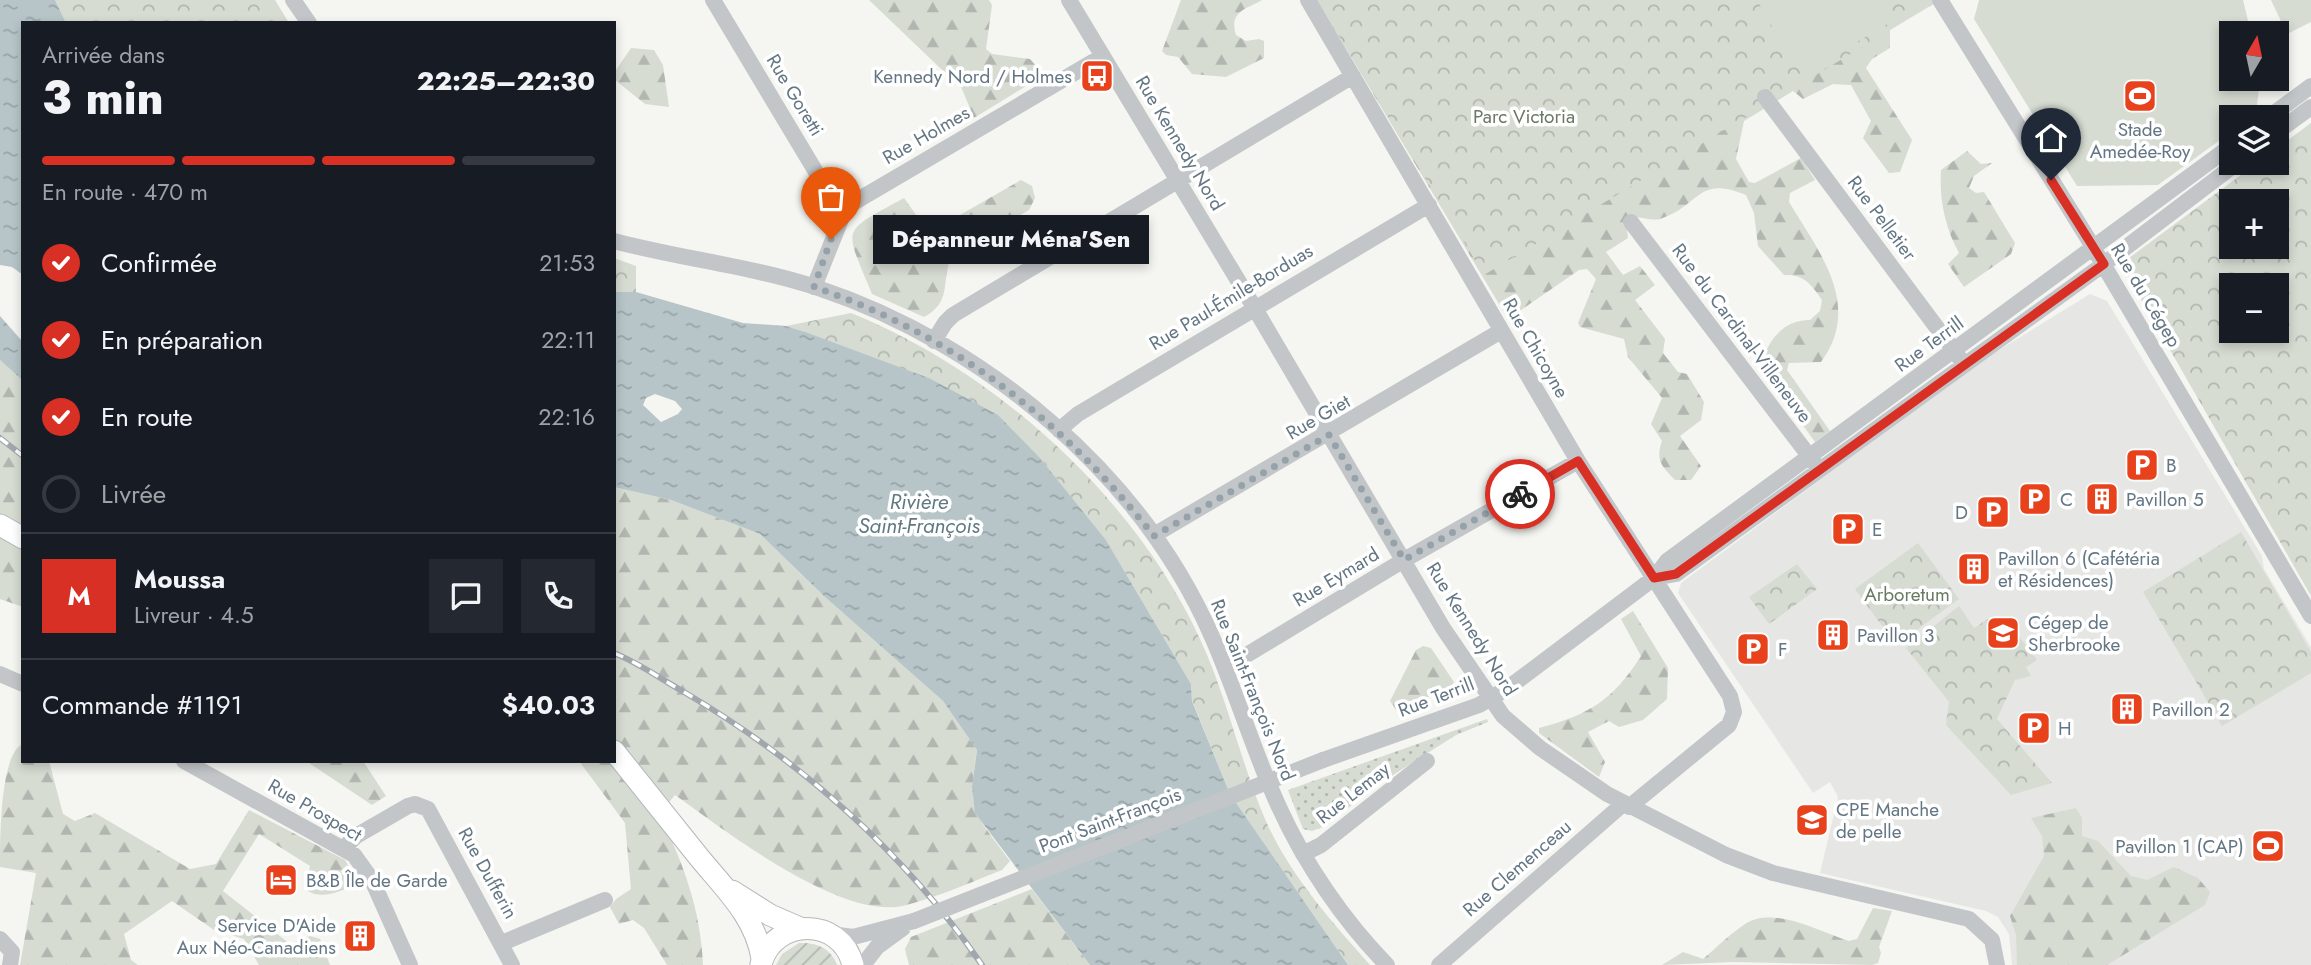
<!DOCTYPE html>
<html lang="fr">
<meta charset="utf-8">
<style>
body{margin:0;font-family:Jost,sans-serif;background:#242831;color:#f1f3f6;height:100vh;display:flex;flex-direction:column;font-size:26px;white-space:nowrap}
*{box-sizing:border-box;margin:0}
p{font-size:23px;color:#9ea1a6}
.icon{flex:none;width:38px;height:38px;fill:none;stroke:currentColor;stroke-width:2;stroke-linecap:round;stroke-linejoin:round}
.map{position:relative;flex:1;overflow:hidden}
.details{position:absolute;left:21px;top:21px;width:595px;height:742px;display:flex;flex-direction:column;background:#171b24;border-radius:0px;box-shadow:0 4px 10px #0003}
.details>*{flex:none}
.needle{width:46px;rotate:9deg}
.controls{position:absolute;left:2219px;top:21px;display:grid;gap:14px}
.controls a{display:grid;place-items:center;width:70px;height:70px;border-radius:0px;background:#171b24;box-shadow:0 4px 10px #0003;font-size:35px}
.pin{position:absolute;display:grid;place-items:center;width:60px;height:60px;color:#fff;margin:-72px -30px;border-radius:50% 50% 50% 0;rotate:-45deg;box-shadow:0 0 7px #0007}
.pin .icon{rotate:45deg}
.courier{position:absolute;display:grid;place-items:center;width:70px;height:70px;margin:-35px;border:5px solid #d93025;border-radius:50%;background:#fff;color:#222;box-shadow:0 2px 9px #0007}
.bubble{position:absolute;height:49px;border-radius:0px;background:#171b24;box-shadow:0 4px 10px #0003;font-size:23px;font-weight:800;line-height:49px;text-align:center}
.summary em{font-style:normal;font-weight:800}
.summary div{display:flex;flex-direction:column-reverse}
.summary{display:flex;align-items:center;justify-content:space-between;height:119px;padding:0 21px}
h1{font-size:46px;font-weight:800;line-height:52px}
.bar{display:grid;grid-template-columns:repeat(4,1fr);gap:10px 7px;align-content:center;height:84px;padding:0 21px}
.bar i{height:9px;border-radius:5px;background:#363941}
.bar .on{background:#d93025}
.bar p{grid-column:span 4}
.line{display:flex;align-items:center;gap:18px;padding:0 21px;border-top:2px solid #363941}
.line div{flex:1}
.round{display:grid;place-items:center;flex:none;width:74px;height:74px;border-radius:0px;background:#242831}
ol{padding:0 21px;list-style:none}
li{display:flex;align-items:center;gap:21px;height:77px}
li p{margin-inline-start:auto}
li .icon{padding:7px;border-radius:50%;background:#d93025;color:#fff;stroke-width:4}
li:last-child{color:#9ea1a6}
li i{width:38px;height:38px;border:4px solid #363941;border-radius:50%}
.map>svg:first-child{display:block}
</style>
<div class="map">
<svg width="2311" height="965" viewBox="0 0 2311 965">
<defs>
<pattern id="grass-dots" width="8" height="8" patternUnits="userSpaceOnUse" patternTransform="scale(1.75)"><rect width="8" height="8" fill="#d6dcd2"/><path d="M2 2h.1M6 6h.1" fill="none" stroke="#b1b7b0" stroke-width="1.8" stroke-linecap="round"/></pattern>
<pattern id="forest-firs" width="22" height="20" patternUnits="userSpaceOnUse" patternTransform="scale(1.75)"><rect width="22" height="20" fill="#d6dcd2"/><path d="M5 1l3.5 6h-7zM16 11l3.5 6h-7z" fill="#b1b7b0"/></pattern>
<pattern id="park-crowns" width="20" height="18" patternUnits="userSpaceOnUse" patternTransform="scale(1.75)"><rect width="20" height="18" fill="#d6dcd2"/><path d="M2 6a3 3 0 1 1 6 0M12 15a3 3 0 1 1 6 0" fill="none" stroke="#b1b7b0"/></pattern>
<pattern id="garden-furrows" width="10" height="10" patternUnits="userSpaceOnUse" patternTransform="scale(1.75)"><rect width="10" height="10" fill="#d6dcd2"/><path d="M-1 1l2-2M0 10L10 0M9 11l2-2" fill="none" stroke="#b1b7b0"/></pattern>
<pattern id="water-ripples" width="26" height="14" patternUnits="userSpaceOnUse" patternTransform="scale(1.75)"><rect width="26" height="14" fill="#b7c5c8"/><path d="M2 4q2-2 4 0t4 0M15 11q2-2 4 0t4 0" fill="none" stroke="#98a5a8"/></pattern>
</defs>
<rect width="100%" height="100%" fill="#f5f5f1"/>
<path fill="#e6e6e4" d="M 2090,294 L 2107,301 L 2262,556 L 2264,569 L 2311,647 L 2311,965 L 2012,965 L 2009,934 L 1998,917 L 1986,911 L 1820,873 L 1838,797 L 1830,782 L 1813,793 L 1678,593 L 1681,583 L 1975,365 Z"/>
<path fill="url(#grass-dots)" d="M 1487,719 L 1488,722 L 1456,735 L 1418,759 L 1373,788 L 1326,826 L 1312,831 L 1303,829 L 1288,790 Z"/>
<path fill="url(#forest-firs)" d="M 869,0 L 989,0 L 992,5 L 986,49 L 992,54 L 1030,59 L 1044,75 L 974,118 L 962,89 Z
M 1181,0 L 1262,0 C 1244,10 1229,12 1236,35 L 1246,41 L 1259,39 L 1264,41 L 1264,58 L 1226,77 L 1192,74 L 1178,57 L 1166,55 L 1162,51 Z
M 1317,0 L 1890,29 L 1890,48 L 1872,59 L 1866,68 L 1912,140 L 1900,172 L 1889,173 L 1863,138 L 1871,121 L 1851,85 L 1833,84 L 1803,99 L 1793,91 L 1744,121 L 1736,159 L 1749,182 L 1755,183 L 1801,158 L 1815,180 L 1790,193 L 1789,202 C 1819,252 1863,305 1821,362 L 1789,363 L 1787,370 L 1830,431 L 1815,442 L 1768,377 L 1762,361 C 1770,338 1784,320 1810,320 L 1820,311 L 1822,300 C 1811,284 1804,274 1784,275 L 1758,246 L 1754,213 L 1746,195 C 1696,175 1702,205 1660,219 C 1653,221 1641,217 1632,217 L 1627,229 L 1628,238 L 1606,252 L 1623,275 L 1640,266 L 1655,285 L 1635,300 L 1665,339 L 1663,353 L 1678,372 L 1687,374 L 1704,402 L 1701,420 L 1680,436 L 1701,466 L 1691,480 L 1675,480 C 1662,466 1655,461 1662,441 L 1651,424 L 1662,398 L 1628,357 L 1624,339 L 1580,327 L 1578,323 L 1596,279 L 1587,269 L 1579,270 L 1508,319 Z
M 631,48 L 654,50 L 663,65 L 669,107 L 645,104 L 615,80 L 614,73 Z
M 1967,151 L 1981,164 L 1992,163 L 1974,176 L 1969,188 L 1976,193 L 1984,192 L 2015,243 L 2011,254 L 1964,287 L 1948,264 L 1959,253 C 1945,228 1939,199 1941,170 Z
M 1021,180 L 1032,186 L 1035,198 L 1029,210 L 951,257 C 941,283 952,302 924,317 L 872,294 C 844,225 839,234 904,198 L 919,219 L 946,223 Z
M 0,360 L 23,381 L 23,607 L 0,599 Z
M 614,487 L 671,500 L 760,534 L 825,597 L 943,701 L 977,750 C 967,812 974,812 1010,861 L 1002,870 C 977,880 921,904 896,907 C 832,913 727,832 675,795 L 659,814 C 683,862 701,910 703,965 L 667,965 L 644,928 L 633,920 L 619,924 L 610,907 L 616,899 L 631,889 L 625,823 L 579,761 L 614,761 Z
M 1633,611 L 1668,668 L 1667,699 L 1643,720 L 1619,727 L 1609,721 L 1588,732 L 1605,762 L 1599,777 L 1539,733 L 1539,728 C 1589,715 1613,700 1641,656 L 1621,619 Z
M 1423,646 L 1431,648 L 1454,682 L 1451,687 L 1397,711 L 1390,701 L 1416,650 Z
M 23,744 L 23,761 L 49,761 L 63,814 L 75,821 L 95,813 L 190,869 L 216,864 L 249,810 L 345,860 L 359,884 C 341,890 321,902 305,889 L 310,866 L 259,834 L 223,891 L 290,944 L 310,936 L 320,939 L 330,965 L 259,965 L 244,939 L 214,930 L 172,901 L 124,934 L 131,960 L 138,965 L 20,965 L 36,873 L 0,867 C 0,839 0,752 23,744 Z
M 306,761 L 363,761 L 386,796 L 372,805 Z
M 2076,808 L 2082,818 L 2082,836 L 2098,841 L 2131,876 L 2147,880 L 2174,867 L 2198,878 L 2210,892 L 2205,905 L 2107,965 L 2017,965 L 2016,935 L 2010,916 L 2044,856 L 2042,836 L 2031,818 Z
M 1032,889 L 1090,965 L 909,965 L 905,949 L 911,937 Z
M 1873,908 L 1892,911 L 1879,947 L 1881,953 L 1878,963 L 1872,965 L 1733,962 L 1662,965 L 1683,952 L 1703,959 C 1717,947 1730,934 1745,924 C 1773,905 1821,932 1849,941 L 1857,939 Z"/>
<path fill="url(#park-crowns)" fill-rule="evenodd" d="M 55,0 L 275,0 L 289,23 L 66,23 Z
M 1317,0 L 1940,0 L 1484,275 Z
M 2311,123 L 2311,596 L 2126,273 L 2129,258 L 2257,163 L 2277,163 L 2277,148 ZM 2231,201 L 2277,201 L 2277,247 L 2231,247 ZM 2231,285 L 2277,285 L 2277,331 L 2231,331 Z
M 614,258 L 636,266 L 636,292 L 614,292 Z
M 851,313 C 995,371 1135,497 1200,639 C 1227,697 1240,760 1265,819 C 1289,874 1330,920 1370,965 L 1348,965 L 1230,794 L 1192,700 L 1191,684 L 1106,540 L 1040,458 L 929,378 L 786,326 Z
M 2241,532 L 2311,652 L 2311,673 L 2222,726 L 2143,592 Z
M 1918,543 L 1959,599 L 1896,645 L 1855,589 Z
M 1797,564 L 1817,589 L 1769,624 L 1749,597 Z
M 1959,606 L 1974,628 L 1988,619 L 1993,626 L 2005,618 L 2037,660 L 2026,667 L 2031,676 L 2015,680 L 1997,719 L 2052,783 L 2011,795 L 1946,725 L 1949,702 L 1906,648 Z"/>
<path fill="url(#garden-furrows)" d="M 799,943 C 816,942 831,948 837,965 L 776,965 L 782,954 Z"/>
<path fill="#d6dcd2" d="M 1757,0 L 1874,0 L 1889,23 L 1811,69 L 1794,66 Z
M 1979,0 L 2243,0 L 2251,33 L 2231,33 L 2231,79 L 2260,79 L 2256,114 L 2251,117 L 2231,117 L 2231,132 L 2158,185 L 2077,186 L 1974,19 Z
M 2271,0 L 2311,0 L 2311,22 L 2287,34 Z"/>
<path fill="url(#water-ripples)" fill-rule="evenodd" d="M 0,0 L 55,0 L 66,23 L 23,23 L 23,275 L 12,267 L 0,265 Z
M 614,292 L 636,292 L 743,323 L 786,326 L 808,333 L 929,378 L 998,415 L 1040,458 L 1106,540 L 1191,684 L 1192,701 L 1230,794 L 1348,965 L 1090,965 L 975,813 L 972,787 L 977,750 L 943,701 L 825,597 L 760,534 L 671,500 L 614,487 ZM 655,394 L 675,401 L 682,409 L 678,414 L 661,422 L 643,405 L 646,398 Z
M 0,316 L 22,341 L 23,381 L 0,360 Z"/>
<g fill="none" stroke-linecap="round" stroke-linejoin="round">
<defs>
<path id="major" d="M 0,525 L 23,538
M 614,751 C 642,786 670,821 698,856 C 724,888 756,917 762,959
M 732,891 L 770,915 L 800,928
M 761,964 C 774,917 841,916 853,965"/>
</defs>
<use href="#major" stroke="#b3b8bb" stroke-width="23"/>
<path stroke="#c2c6c9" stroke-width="16" d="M 293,0 L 309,23
M 713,0 L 822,182 L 846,207
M 1069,0 L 1254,307 L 1443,628 L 1503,716 L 1540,748 L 1607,794 L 1726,855 L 1773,873 L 1969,919 L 1992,940 L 1997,965
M 1308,0 L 1578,461 L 1730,696 L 1734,712 L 1729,725 L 1629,807
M 1940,0 L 2087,237 L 2311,616
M 1765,97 L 1961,360
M 2269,117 L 2311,86
M 2277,132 L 2311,107
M 1631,222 L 1816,465
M 614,241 C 681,259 752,266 818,288 C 986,344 1142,475 1213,639 C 1237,694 1254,753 1279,807 C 1305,864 1343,920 1387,965
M 814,287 L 846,207 L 1103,56
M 934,341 L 945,323 L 953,315 L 1353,76
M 1059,430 L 1078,414 L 1429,205
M 1154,535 L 1501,331
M 1654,578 L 1676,574 L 2104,264 L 2237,163
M 1225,668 L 1404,560 L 1578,461
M 0,674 L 23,684
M 1323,760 L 1479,705 L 1508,688 L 1654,578 L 1667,561 L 2231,146
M 184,761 L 354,855 L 372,880 L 410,965
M 344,848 L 356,836 L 408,806 L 415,804 L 428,809 L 512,965
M 1303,854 L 1321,845 L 1427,761
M 831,934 L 853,937 L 914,921
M 0,939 L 12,952 L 10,965
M 502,943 L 605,900
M 863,965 L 877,947 L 903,928
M 1439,965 L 1623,804"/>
<use href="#major" stroke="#fff" stroke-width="21"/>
<defs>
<path id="rail" d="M 0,438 L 23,456
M 614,653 C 639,663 661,679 684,692 C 801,761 905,853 982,965"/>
</defs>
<use href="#rail" stroke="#a0a8ad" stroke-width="6"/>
<use href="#rail" stroke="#fff" stroke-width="3.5" stroke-dasharray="10" stroke-linecap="butt"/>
<path stroke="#c2c6c9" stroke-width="16" d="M 914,921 L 1323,760"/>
</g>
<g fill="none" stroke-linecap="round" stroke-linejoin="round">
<path stroke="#96a2aa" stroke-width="7" stroke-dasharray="0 12.6" d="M 831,239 L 814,287 C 954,335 1062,420 1154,536 L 1329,435 L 1404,560 L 1520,494"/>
<path stroke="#d93025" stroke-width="9" d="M 1520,494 L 1578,461 L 1654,578 L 1676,574 L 2104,264 L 2051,180"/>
</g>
<defs>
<symbol id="bus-square" viewBox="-11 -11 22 22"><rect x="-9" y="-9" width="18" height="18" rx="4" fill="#e8421d" stroke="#fff"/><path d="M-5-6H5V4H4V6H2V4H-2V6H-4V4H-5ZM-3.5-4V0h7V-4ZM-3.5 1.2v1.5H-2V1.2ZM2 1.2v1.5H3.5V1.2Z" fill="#fff"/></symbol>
<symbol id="stadium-square" viewBox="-11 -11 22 22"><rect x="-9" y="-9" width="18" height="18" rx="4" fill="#e8421d" stroke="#fff"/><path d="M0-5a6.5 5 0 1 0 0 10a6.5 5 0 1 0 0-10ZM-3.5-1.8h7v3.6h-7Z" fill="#fff"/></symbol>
<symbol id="parking-square" viewBox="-11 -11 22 22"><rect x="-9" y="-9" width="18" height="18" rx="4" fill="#e8421d" stroke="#fff"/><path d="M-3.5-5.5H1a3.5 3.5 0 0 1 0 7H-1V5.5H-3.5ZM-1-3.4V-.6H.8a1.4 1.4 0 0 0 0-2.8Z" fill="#fff"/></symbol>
<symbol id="building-square" viewBox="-11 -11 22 22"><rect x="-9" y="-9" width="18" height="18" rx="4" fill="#e8421d" stroke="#fff"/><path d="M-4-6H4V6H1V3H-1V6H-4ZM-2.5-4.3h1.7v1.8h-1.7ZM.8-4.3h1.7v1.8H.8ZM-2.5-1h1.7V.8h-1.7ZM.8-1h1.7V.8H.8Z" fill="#fff"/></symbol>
<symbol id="university-square" viewBox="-11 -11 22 22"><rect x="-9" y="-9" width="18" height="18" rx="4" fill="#e8421d" stroke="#fff"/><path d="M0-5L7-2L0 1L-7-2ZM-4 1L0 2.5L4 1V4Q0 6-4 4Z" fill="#fff"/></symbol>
<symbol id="school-square" viewBox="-11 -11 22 22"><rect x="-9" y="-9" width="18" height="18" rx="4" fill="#e8421d" stroke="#fff"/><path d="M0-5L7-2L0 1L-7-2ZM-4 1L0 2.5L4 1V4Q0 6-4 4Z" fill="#fff"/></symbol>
<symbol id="hotel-square" viewBox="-11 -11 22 22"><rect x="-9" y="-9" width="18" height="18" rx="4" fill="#e8421d" stroke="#fff"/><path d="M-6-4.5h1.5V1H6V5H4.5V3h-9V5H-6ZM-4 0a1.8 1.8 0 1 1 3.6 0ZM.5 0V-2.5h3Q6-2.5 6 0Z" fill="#fff"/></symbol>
</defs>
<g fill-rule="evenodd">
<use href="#bus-square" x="1078" y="57" width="38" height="38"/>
<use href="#stadium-square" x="2121" y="77" width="38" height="38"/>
<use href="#parking-square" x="2123" y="446" width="38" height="38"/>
<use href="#parking-square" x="2016" y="480" width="38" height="38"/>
<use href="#building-square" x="2083" y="480" width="38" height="38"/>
<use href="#parking-square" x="1974" y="493" width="38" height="38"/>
<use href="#parking-square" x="1829" y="510" width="38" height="38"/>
<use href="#building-square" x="1955" y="550" width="38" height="38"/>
<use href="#university-square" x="1984" y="614" width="38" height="38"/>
<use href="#building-square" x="1814" y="616" width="38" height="38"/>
<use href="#parking-square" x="1734" y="630" width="38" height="38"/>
<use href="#building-square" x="2108" y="690" width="38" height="38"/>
<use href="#parking-square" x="2015" y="709" width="38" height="38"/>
<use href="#school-square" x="1793" y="801" width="38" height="38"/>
<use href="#stadium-square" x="2249" y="827" width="38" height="38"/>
<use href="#hotel-square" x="262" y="861" width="38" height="38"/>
<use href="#building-square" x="341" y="917" width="38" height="38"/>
</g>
<g text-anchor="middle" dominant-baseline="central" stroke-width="7" stroke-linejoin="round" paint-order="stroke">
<g font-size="19" fill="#637683" stroke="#fff" text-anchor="start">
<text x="1072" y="76" text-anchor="end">Kennedy Nord / Holmes</text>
<text x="2140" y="129" text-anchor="middle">Stade<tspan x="2140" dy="22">Amedée-Roy</tspan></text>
<text x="2166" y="465">B</text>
<text x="2060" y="499">C</text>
<text x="2126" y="499">Pavillon 5</text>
<text x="1968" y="512" text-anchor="end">D</text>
<text x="1872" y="529">E</text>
<text x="1998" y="558">Pavillon 6 (Cafétéria<tspan x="1998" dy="22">et Résidences)</tspan></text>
<text x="2028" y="622">Cégep de<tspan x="2028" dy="22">Sherbrooke</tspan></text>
<text x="1857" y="635">Pavillon 3</text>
<text x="1778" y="649">F</text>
<text x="2152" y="709">Pavillon 2</text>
<text x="2058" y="728">H</text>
<text x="1836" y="809">CPE Manche<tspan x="1836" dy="22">de pelle</tspan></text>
<text x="2244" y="846" text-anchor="end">Pavillon 1 (CAP)</text>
<text x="306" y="880">B&amp;B Île de Garde</text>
<text x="336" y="925" text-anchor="end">Service D'Aide<tspan x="336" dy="22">Aux Néo-Canadiens</tspan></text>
</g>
<g font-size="19" fill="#637683" stroke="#fff">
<text transform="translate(795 95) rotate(59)">Rue Goretti</text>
<text transform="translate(926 135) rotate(-30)">Rue Holmes</text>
<text transform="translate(1180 143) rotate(59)">Rue Kennedy Nord</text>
<text transform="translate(1882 218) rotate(53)">Rue Pelletier</text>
<text transform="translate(2146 295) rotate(59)">Rue du Cégep</text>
<text transform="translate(1231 297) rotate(-31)">Rue Paul-Émile-Borduas</text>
<text transform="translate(1742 333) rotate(53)">Rue du Cardinal-Villeneuve</text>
<text transform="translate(1929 344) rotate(-36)">Rue Terrill</text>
<text transform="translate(1536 348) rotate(60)">Rue Chicoyne</text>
<text transform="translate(1318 417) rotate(-30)">Rue Giet</text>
<text transform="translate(1336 577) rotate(-31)">Rue Eymard</text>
<text transform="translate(1472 629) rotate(58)">Rue Kennedy Nord</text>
<text transform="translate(1253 690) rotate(68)">Rue Saint-François Nord</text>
<text transform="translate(1436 697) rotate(-21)">Rue Terrill</text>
<text transform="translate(1353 793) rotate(-38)">Rue Lemay</text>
<text transform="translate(315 810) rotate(30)">Rue Prospect</text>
<text transform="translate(1110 820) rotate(-21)">Pont Saint-François</text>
<text transform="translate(1517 868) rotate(-41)">Rue Clemenceau</text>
<text transform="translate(488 873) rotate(61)">Rue Dufferin</text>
</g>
<g font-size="19" fill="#687a62" stroke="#fff">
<text x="1524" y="116">Parc Victoria</text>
<text x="1907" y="594">Arboretum</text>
</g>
<g font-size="21" font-style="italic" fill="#5f7980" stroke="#fff">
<text x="919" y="502">Rivière<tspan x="919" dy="24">Saint-François</tspan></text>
</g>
</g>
</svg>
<div class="controls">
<a><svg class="needle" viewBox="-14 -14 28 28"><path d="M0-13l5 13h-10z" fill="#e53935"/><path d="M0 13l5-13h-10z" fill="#9ea1a6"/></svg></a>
<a><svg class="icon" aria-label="layers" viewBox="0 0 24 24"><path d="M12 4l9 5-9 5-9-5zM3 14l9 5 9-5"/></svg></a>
<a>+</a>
<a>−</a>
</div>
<div class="pin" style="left:831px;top:239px;background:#ea580c"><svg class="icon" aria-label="bag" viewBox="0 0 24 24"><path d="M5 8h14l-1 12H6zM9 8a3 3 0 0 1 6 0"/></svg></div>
<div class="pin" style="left:2051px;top:180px;background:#1f2937"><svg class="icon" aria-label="home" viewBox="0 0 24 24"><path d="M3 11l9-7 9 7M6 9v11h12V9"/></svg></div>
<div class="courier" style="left:1520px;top:494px"><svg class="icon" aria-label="bike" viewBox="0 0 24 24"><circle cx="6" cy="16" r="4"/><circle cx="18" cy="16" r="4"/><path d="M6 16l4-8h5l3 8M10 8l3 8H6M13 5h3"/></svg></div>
<div class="bubble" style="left:873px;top:215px;width:276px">Dépanneur Ména'Sen</div>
<section class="details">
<div class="summary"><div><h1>3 min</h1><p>Arrivée dans</p></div><em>22:25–22:30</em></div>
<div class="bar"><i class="on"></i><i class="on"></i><i class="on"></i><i></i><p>En route · 470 m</p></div>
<ol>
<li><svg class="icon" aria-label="check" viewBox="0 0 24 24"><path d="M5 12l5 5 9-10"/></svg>Confirmée<p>21:53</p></li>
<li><svg class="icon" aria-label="check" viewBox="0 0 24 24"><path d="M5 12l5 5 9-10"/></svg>En préparation<p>22:11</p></li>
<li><svg class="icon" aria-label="check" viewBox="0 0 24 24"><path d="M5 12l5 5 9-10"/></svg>En route<p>22:16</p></li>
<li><i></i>Livrée</li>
</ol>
<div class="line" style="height:126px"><b class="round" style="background:#d93025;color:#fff">M</b><div><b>Moussa</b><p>Livreur · 4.5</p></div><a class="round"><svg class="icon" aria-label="chat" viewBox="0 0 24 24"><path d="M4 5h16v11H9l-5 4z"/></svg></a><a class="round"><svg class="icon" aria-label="phone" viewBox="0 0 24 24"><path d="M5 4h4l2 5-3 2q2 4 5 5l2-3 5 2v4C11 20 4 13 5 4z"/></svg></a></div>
<div class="line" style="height:91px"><div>Commande #1191</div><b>$40.03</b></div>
</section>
</div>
